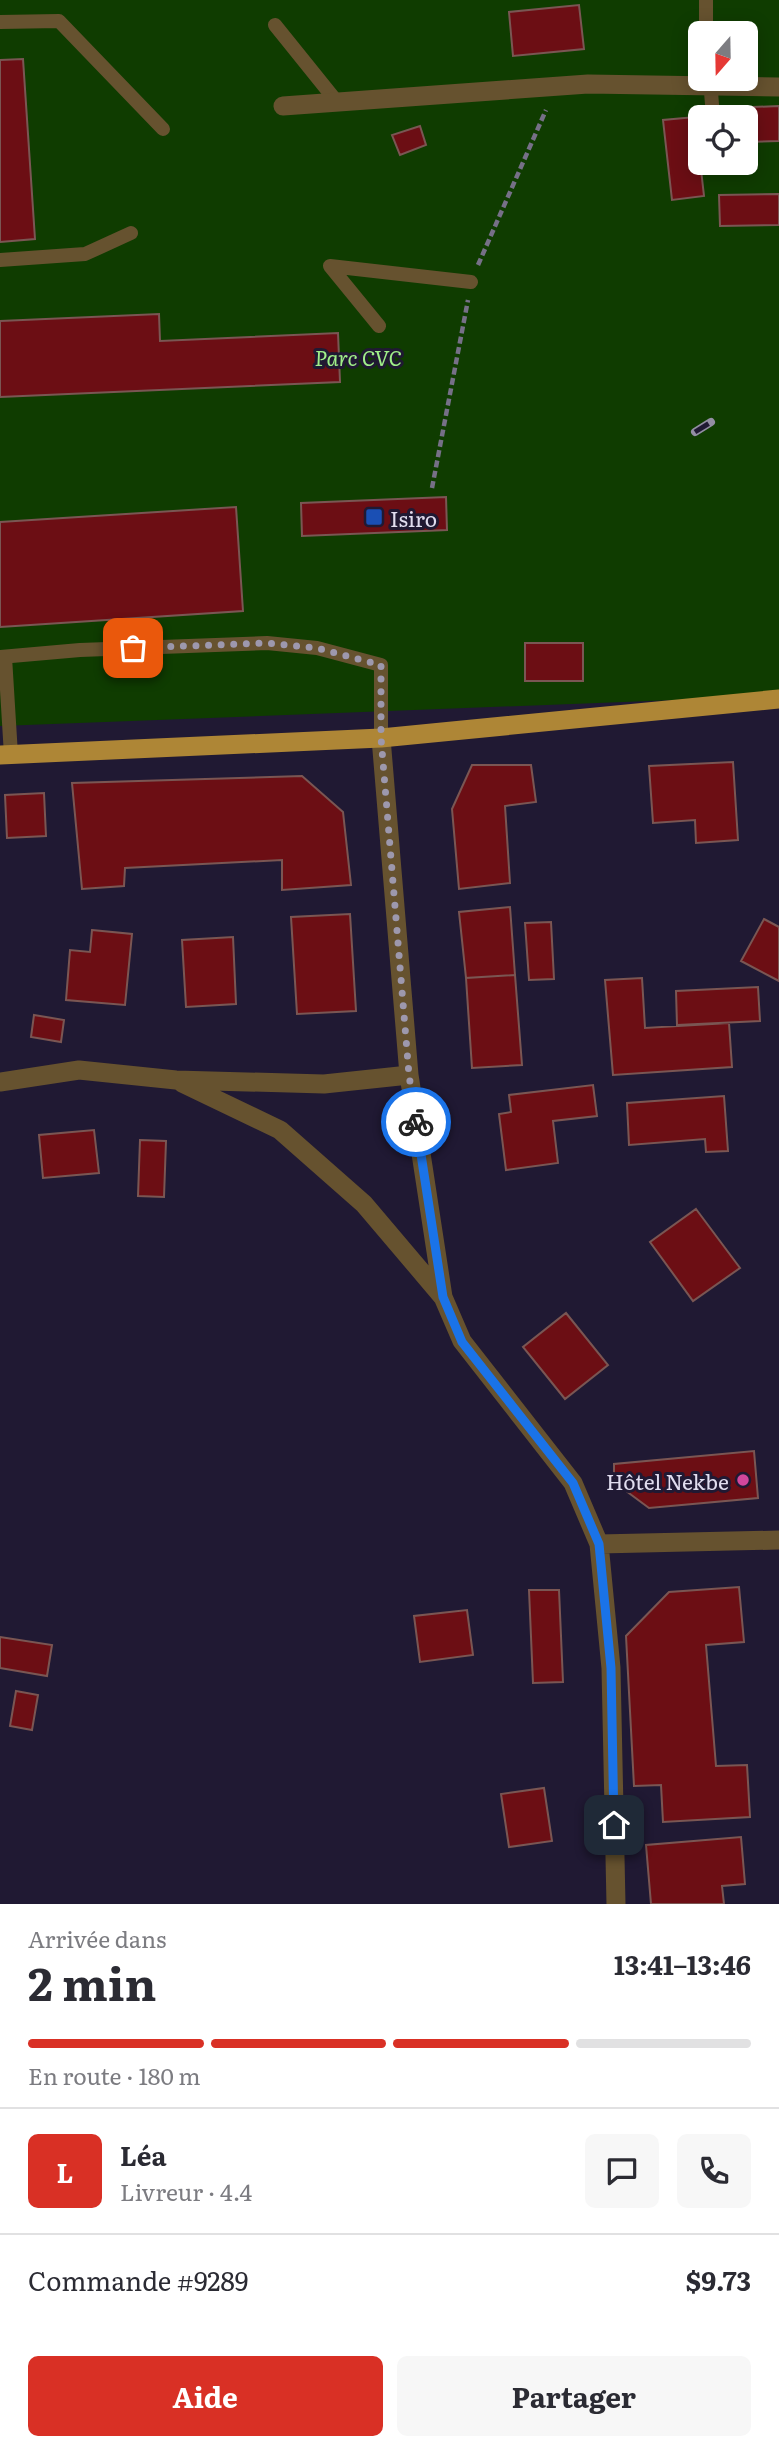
<!DOCTYPE html>
<html lang="fr">
<meta charset="utf-8">
<style>
body{margin:0;font-family:Literata,serif;background:#f7f7f7;color:#2b2b33;height:100vh;display:flex;flex-direction:column;font-size:26px;white-space:nowrap}
*{box-sizing:border-box;margin:0}
p{font-size:23px;color:#7c7c81}
.icon{flex:none;width:38px;height:38px;fill:none;stroke:currentColor;stroke-width:2;stroke-linecap:round;stroke-linejoin:round}
.map{position:relative;height:1904px;overflow:hidden}
.side{display:flex;flex-direction:column;background:#fff;flex:1}
.side>*{flex:none}
.needle{width:46px;rotate:200deg}
.tools{position:absolute;left:688px;top:21px;display:grid;gap:14px}
.tools a{display:grid;place-items:center;width:70px;height:70px;border-radius:10px;background:#fff;box-shadow:0 4px 18px #0003;font-size:35px}
.pin{position:absolute;display:grid;place-items:center;width:60px;height:60px;color:#fff;margin:-30px;border-radius:14px;box-shadow:0 4px 10px #0006}
.courier{position:absolute;display:grid;place-items:center;width:70px;height:70px;margin:-35px;border:5px solid #1a73e8;border-radius:50%;background:#fff;color:#222;box-shadow:0 2px 9px #0007}
.head em{font-style:normal;font-weight:700}
.head div{display:flex;flex-direction:column-reverse}
.head{display:flex;align-items:center;justify-content:space-between;height:119px;padding:0 28px}
h1{font-size:46px;font-weight:700;line-height:52px}
.bar{display:grid;grid-template-columns:repeat(4,1fr);gap:10px 7px;align-content:center;height:84px;padding:0 28px}
.bar i{height:9px;border-radius:5px;background:#e1e1e2}
.bar .active{background:#d93025}
.bar p{grid-column:span 4}
.line{display:flex;align-items:center;gap:18px;padding:0 28px;border-top:2px solid #e1e1e2}
.line div{flex:1}
.round{display:grid;place-items:center;flex:none;width:74px;height:74px;border-radius:10px;background:#f7f7f7}
.primary-button{display:flex;gap:14px;margin-top:auto;padding:14px 28px}
.primary-button a{flex:1;height:80px;border-radius:10px;background:#d93025;color:#fff;font-size:28px;font-weight:700;line-height:80px;text-align:center}
.primary-button a+a{background:#f7f7f7;color:#2b2b33}
.map>svg:first-child{display:block}
</style>
<div class="map">
<svg width="779" height="1904" viewBox="0 0 779 1904">
<rect width="100%" height="100%" fill="#201933"/>
<path fill="#0f3c00" fill-rule="evenodd" d="M 0,0 L 779,0 L 779,696 L 0,726 ZM 700,33 L 746,33 L 746,79 L 700,79 ZM 700,117 L 746,117 L 746,163 L 700,163 Z"/>
<path fill="#6c0e14" stroke="#7a5653" stroke-width="2" d="M 579,5 L 584,49 L 513,56 L 509,12 Z
M 23,59 L 35,239 L 0,242 L 0,60 Z
M 779,106 L 779,141 L 746,142 L 746,117 L 729,117 L 729,108 Z
M 695,117 L 704,196 L 672,200 L 663,120 Z
M 420,126 L 426,145 L 400,155 L 392,135 Z
M 779,194 L 779,225 L 720,226 L 719,195 Z
M 159,314 L 160,341 L 338,333 L 340,382 L 0,397 L 0,321 Z
M 446,497 L 447,530 L 302,536 L 301,503 Z
M 236,507 L 243,611 L 0,627 L 0,522 Z
M 525,643 L 583,643 L 583,681 L 525,681 Z
M 733,762 L 738,840 L 696,843 L 695,820 L 653,823 L 649,766 Z
M 472,765 L 531,765 L 536,802 L 505,806 L 510,883 L 459,889 L 452,809 Z
M 302,776 L 343,812 L 351,885 L 282,890 L 282,860 L 125,868 L 124,886 L 82,889 L 72,783 Z
M 44,793 L 46,836 L 7,838 L 5,795 Z
M 510,907 L 515,975 L 466,978 L 459,912 Z
M 350,914 L 356,1011 L 297,1014 L 291,917 Z
M 764,919 L 779,927 L 779,981 L 741,961 Z
M 551,922 L 554,979 L 529,980 L 525,923 Z
M 92,930 L 132,934 L 125,1005 L 66,1000 L 70,950 L 90,952 Z
M 233,937 L 236,1004 L 186,1007 L 182,940 Z
M 515,975 L 522,1065 L 472,1068 L 466,978 Z
M 642,978 L 645,1028 L 729,1023 L 732,1067 L 613,1075 L 605,980 Z
M 758,987 L 760,1021 L 677,1025 L 676,991 Z
M 34,1015 L 64,1020 L 61,1042 L 31,1037 Z
M 593,1085 L 597,1116 L 553,1121 L 558,1163 L 506,1170 L 499,1114 L 511,1112 L 509,1095 Z
M 724,1096 L 728,1151 L 706,1152 L 705,1139 L 629,1145 L 627,1103 Z
M 94,1130 L 99,1173 L 43,1178 L 39,1135 Z
M 140,1140 L 166,1141 L 164,1197 L 138,1196 Z
M 696,1209 L 740,1268 L 693,1301 L 650,1242 Z
M 566,1313 L 608,1365 L 565,1399 L 523,1347 Z
M 754,1451 L 758,1498 L 649,1508 L 614,1482 L 614,1464 Z
M 739,1587 L 744,1642 L 706,1645 L 716,1766 L 747,1765 L 750,1817 L 663,1822 L 661,1785 L 634,1786 L 626,1636 L 669,1592 Z
M 529,1590 L 559,1590 L 563,1682 L 533,1683 Z
M 467,1610 L 473,1655 L 420,1662 L 414,1616 Z
M 0,1637 L 52,1645 L 47,1676 L 0,1668 Z
M 16,1691 L 38,1695 L 32,1730 L 10,1726 Z
M 544,1788 L 552,1841 L 509,1847 L 501,1794 Z
M 741,1837 L 745,1884 L 722,1886 L 724,1904 L 651,1904 L 646,1845 Z"/>
<g fill="none" stroke-linecap="round" stroke-linejoin="round">
<path stroke="#767087" stroke-width="4.5" stroke-dasharray="7 3.5" stroke-linecap="butt" d="M 478,265 L 546,110
M 432,488 L 468,300"/>
<path stroke="#66522f" stroke-width="14" d="M 706,0 L 706,33
M 0,22 L 59,21 L 163,129
M 275,25 L 337,102
M 710,79 L 713,117
M 0,260 L 85,254 L 131,233
M 379,326 L 330,266 L 471,282
M 0,657 L 80,650 L 267,643 L 317,648 L 381,665 L 381,738
M 5,657 L 11,755"/>
<path stroke="#66522f" stroke-width="19" d="M 283,106 L 588,84 L 779,87
M 381,738 L 409,1075 L 443,1297 L 462,1341 L 573,1483 L 599,1544 L 611,1668 L 616,1904
M 0,1082 L 79,1070 L 176,1080 L 324,1084 L 409,1075
M 182,1083 L 280,1130 L 364,1204 L 442,1296
M 599,1544 L 779,1540"/>
<path stroke="#ae8636" stroke-width="19" d="M 0,755 L 381,738 L 779,699"/>
<defs>
<path id="rail" d="M 695,432 L 711,422"/>
</defs>
<use href="#rail" stroke="#938ea3" stroke-width="8"/>
<use href="#rail" stroke="#201933" stroke-width="5" stroke-dasharray="16" stroke-linecap="butt"/>
</g>
<g fill="none" stroke-linecap="round" stroke-linejoin="round">
<path stroke="#9d98ad" stroke-width="7" stroke-dasharray="0 12.6" d="M 133,648 L 267,643 L 317,648 L 381,665 L 381,738 L 409,1075 L 416,1122"/>
<path stroke="#1a73e8" stroke-width="9" d="M 416,1122 L 443,1297 L 462,1342 L 573,1483 L 599,1544 L 611,1668 L 614,1825"/>
</g>
<rect fill="#1a4fb4" stroke="#201933" stroke-width="2.5" x="365" y="508" width="18" height="18" rx="3.5"/>
<circle fill="#d1479c" stroke="#201933" stroke-width="2.5" cx="743" cy="1480" r="7"/>
<g text-anchor="middle" dominant-baseline="central" stroke-width="6" stroke-linejoin="round" paint-order="stroke">
<g font-size="21" font-style="italic" fill="#a0f089" stroke="#201933">
<text x="358" y="356">Parc CVC</text>
</g>
<g font-size="21" fill="#e1ddef" stroke="#201933" text-anchor="start">
<text x="390" y="517">Isiro</text>
<text x="729" y="1480" text-anchor="end">Hôtel Nekbe</text>
</g>
</g>
</svg>
<div class="tools">
<a><svg class="needle" viewBox="-14 -14 28 28"><path d="M0-13l5 13h-10z" fill="#e53935"/><path d="M0 13l5-13h-10z" fill="#7c7c81"/></svg></a>
<a><svg class="icon" aria-label="locate" viewBox="0 0 24 24"><circle cx="12" cy="12" r="6"/><path d="M12 2v4M12 18v4M2 12h4M18 12h4"/></svg></a>
</div>
<div class="pin" style="left:133px;top:648px;background:#ea580c"><svg class="icon" aria-label="bag" viewBox="0 0 24 24"><path d="M5 8h14l-1 12H6zM9 8a3 3 0 0 1 6 0"/></svg></div>
<div class="pin" style="left:614px;top:1825px;background:#1f2937"><svg class="icon" aria-label="home" viewBox="0 0 24 24"><path d="M3 11l9-7 9 7M6 9v11h12V9"/></svg></div>
<div class="courier" style="left:416px;top:1122px"><svg class="icon" aria-label="bike" viewBox="0 0 24 24"><circle cx="6" cy="16" r="4"/><circle cx="18" cy="16" r="4"/><path d="M6 16l4-8h5l3 8M10 8l3 8H6M13 5h3"/></svg></div>
</div>
<section class="side">
<div class="head"><div><h1>2 min</h1><p>Arrivée dans</p></div><em>13:41–13:46</em></div>
<div class="bar"><i class="active"></i><i class="active"></i><i class="active"></i><i></i><p>En route · 180 m</p></div>
<div class="line" style="height:126px"><b class="round" style="background:#d93025;color:#fff">L</b><div><b>Léa</b><p>Livreur · 4.4</p></div><a class="round"><svg class="icon" aria-label="chat" viewBox="0 0 24 24"><path d="M4 5h16v11H9l-5 4z"/></svg></a><a class="round"><svg class="icon" aria-label="phone" viewBox="0 0 24 24"><path d="M5 4h4l2 5-3 2q2 4 5 5l2-3 5 2v4C11 20 4 13 5 4z"/></svg></a></div>
<div class="line" style="height:91px"><div>Commande #9289</div><b>$9.73</b></div>
<div class="primary-button"><a>Aide</a><a>Partager</a></div>
</section>
